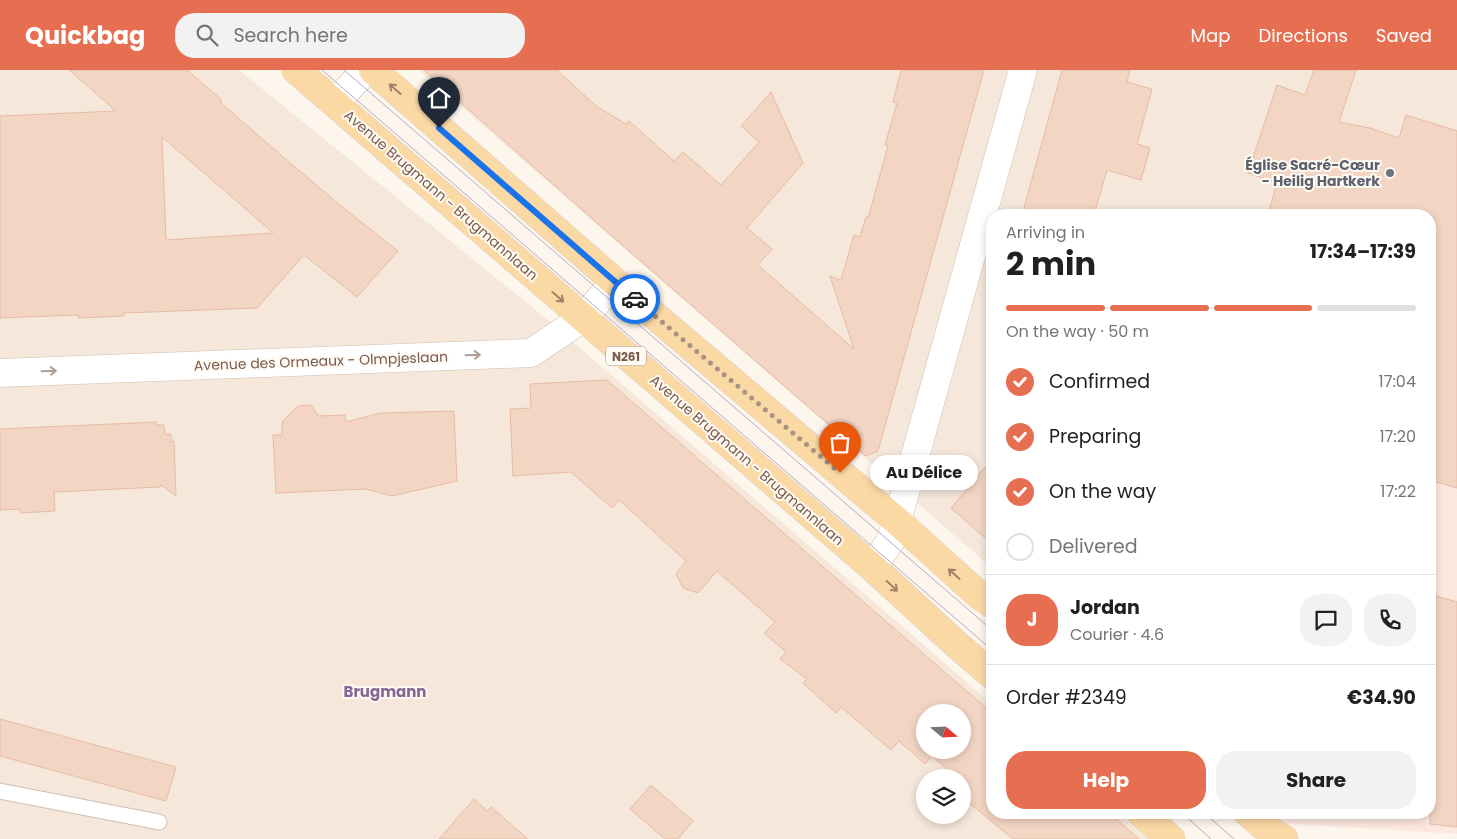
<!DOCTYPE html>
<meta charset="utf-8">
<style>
body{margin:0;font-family:Poppins,sans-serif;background:#f2f2f2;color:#202124;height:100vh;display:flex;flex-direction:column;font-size:19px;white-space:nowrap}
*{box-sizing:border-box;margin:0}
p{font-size:16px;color:#757577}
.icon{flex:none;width:28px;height:28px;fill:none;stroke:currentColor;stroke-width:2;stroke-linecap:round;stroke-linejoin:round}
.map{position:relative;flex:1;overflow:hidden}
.side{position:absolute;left:986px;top:139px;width:450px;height:610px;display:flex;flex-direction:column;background:#fff;border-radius:20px;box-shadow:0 2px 8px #0003}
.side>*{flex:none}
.needle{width:32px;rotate:109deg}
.tools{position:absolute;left:916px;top:634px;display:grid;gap:10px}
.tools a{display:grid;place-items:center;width:55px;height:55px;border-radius:50%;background:#fff;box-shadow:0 2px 8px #0003;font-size:25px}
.pin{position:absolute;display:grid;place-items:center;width:42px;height:42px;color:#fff;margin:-51px -21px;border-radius:50% 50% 50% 0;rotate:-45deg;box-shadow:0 0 5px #0007}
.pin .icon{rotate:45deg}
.courier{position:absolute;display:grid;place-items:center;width:50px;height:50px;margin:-25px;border:4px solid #1a73e8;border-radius:50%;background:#fff;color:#222;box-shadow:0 1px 6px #0007}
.bubble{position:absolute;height:35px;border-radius:18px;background:#fff;box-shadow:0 2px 8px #0003;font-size:16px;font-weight:700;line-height:35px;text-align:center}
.head em{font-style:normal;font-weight:700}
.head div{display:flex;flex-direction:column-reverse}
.head{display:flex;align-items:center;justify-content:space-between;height:85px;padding:0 20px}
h1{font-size:32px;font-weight:700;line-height:38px}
.bar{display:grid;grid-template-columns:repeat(4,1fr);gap:8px 5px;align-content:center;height:60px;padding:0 20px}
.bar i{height:6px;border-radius:4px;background:#e0e0e0}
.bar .current{background:#e76f51}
.bar p{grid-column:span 4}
.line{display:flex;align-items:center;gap:12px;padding:0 20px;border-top:1px solid #e0e0e0}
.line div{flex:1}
.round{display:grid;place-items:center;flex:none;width:52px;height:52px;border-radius:20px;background:#f2f2f2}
ol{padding:0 20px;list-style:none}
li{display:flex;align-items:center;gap:15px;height:55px}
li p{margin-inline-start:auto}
li .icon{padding:5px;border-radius:50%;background:#e76f51;color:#fff;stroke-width:4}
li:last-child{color:#757577}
li i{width:28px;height:28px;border:2px solid #e0e0e0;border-radius:50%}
.button{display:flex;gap:10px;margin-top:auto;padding:10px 20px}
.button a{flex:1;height:58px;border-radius:20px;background:#e76f51;color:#fff;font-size:20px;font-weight:700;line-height:58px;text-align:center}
.button a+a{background:#f2f2f2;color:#202124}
header{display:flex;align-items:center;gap:30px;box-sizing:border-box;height:70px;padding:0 25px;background:#e76f51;color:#fff}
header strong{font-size:24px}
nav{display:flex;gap:28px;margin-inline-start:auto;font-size:18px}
.search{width:350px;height:45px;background:#f2f2f2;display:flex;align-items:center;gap:12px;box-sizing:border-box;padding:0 18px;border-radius:20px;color:#757577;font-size:19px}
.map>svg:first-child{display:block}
</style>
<header>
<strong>Quickbag</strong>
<div class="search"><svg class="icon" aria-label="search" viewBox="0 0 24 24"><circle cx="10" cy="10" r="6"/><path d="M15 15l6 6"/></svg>Search here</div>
<nav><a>Map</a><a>Directions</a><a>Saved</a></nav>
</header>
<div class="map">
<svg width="1457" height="769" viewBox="0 0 1457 769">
<rect width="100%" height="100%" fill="#fdf6ec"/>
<path fill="#f5e8da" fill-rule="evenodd" d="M 0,0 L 239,0 L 542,245 L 992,634 L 992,742 L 1118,743 L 1149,769 L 0,769 ZM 925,642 L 962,642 L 962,680 L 925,680 ZM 925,708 L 962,708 L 962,745 L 925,745 Z
M 419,0 L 1457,0 L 1457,165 L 1430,145 L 992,145 L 992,498 Z"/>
<path fill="#fde8e0" d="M 1430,165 L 1457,173 L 1457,764 L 1278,753 L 1267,743 L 1430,742 Z"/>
<path fill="#f3d5c3" stroke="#e6bba3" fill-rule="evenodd" d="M 69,0 L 187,0 L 222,30 L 220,32 L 275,80 L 341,136 L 398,181 L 357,227 L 304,185 L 257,238 L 124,243 L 124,246 L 78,248 L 78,245 L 0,248 L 0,46 L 116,41 ZM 162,67 L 225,121 L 273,163 L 166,170 Z
M 424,0 L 557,0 L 596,36 L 626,54 L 629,51 L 674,91 L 683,82 L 721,115 L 759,72 L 741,56 L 771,22 L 803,93 L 747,158 L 772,179 L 758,195 L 854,279 L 830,206 L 841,210 L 854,165 L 860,167 L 866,147 L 868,148 L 888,76 L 885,75 L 897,33 L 893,32 L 901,0 L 984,0 L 878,381 L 865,386 L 614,168 Z
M 1062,0 L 1130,0 L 1127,12 L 1152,19 L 1137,74 L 1150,78 L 1141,110 L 1107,100 L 1094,145 L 1022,145 Z
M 1314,0 L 1356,0 L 1339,52 L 1370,58 L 1399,68 L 1406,45 L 1457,61 L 1457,418 L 1430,410 L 1430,145 L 1268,145 L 1277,113 L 1248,103 L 1277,15 L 1305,25 Z
M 607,310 L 992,643 L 992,742 L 1108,742 L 1139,769 L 1013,769 L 962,727 L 962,708 L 957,708 L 932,686 L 925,694 L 899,671 L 891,680 L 841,637 L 836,643 L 803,613 L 807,609 L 780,589 L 786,582 L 764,563 L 775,552 L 717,501 L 698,523 L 683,518 L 676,504 L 686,491 L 619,430 L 612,438 L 571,402 L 513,406 L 510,339 L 531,338 L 530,314 ZM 925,642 L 962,642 L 962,680 L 925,680 Z
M 311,335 L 318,346 L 345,345 L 346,352 L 381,343 L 454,341 L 457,411 L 392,426 L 366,419 L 276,423 L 273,365 L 282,365 L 282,352 L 298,336 Z
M 156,352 L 156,355 L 164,355 L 165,364 L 171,364 L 171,372 L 174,371 L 176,426 L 161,415 L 160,417 L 54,422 L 55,441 L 21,443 L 20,439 L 0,440 L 0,359 Z
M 992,389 L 992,474 L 951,438 Z
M 1430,524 L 1457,532 L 1457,757 L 1430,754 Z
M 0,649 L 176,697 L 166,731 L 0,686 Z
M 651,715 L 693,751 L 678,769 L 665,769 L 630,739 Z
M 474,729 L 487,741 L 491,737 L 528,769 L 439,769 Z"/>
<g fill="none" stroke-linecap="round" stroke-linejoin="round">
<defs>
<path id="service" d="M 0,721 L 159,752"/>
<path id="minor" d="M 335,33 L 366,0
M 0,303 L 531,283 L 583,248 L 615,212
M 872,497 L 890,472 L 897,451 L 1023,0"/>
<path id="primary" d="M 296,0 L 872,497 L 956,574 L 992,605
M 373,0 L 615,212 L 897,451 L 980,526 L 992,534
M 1140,742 L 1171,769
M 1247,742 L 1267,759 L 1284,769"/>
</defs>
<use href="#service" stroke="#d1beb0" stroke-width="17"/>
<use href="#minor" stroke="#d1beb0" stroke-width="29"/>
<use href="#primary" stroke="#dad1cd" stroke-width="29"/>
<use href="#service" stroke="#fff" stroke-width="15"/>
<use href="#minor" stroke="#fff" stroke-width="28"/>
<use href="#primary" stroke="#fbd9a5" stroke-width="28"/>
<path stroke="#b9a8c9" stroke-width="1" d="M 322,0 L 992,580
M 344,0 L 992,560
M 1181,742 L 1211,769
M 1203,742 L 1234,769"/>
</g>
<defs><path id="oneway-shaft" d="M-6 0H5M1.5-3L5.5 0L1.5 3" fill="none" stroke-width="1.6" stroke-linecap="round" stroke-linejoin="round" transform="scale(1.25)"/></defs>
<g stroke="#a18267">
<use href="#oneway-shaft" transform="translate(395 19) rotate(-139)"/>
<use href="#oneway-shaft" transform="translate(558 227) rotate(41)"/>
<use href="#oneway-shaft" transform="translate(954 504) rotate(-138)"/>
<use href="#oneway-shaft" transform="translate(892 516) rotate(43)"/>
</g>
<g stroke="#af9d94">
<use href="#oneway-shaft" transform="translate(473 285) rotate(-2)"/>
<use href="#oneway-shaft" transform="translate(49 301) rotate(-2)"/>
</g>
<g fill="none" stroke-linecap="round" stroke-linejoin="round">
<path stroke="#a89285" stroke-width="5" stroke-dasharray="0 9" d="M 635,229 L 840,403"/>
<path stroke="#1a73e8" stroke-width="6" d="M 439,58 L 635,229"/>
</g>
<circle fill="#6b7280" stroke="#fffaf3" stroke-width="2" cx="1390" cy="103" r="5"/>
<g text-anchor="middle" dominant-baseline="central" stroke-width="4" stroke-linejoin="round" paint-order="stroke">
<rect fill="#fffaf3" stroke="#a28b7f" stroke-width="1" x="606" y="276.5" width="40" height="19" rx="4"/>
<g font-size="12" font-weight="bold" fill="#7a5c4d">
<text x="626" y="286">N261</text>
</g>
<g font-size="14" font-weight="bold" fill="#5b616d" stroke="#fffaf3" text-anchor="end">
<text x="1380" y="95">Église Sacré-Cœur<tspan x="1380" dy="16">- Heilig Hartkerk</tspan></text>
</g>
<g font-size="14" fill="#7a5c4d" stroke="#fffaf3">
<text transform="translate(441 125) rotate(41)">Avenue Brugmann - Brugmannlaan</text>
<text transform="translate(321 291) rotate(-2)">Avenue des Ormeaux - Olmpjeslaan</text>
<text transform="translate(747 390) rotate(41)">Avenue Brugmann - Brugmannlaan</text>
</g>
<g font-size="15" font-weight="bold" fill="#846695" stroke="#fffaf3">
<text x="385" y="621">Brugmann</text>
</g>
</g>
</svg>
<div class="tools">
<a><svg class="needle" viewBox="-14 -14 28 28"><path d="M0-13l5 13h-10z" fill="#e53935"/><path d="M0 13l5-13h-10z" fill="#757577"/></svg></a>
<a><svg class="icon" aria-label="layers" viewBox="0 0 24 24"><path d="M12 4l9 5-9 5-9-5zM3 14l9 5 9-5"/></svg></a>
</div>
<div class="pin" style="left:840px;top:403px;background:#ea580c"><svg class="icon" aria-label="bag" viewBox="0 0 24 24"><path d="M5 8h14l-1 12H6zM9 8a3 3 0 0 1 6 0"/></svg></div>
<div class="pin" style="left:439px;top:58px;background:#1f2937"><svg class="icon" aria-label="home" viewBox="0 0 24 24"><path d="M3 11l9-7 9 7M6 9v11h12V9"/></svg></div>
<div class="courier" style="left:635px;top:229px"><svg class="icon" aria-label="car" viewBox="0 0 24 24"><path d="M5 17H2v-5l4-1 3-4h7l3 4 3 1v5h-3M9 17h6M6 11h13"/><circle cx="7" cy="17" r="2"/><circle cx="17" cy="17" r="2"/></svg></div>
<div class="bubble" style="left:870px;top:385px;width:108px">Au Délice</div>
<section class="side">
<div class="head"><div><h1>2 min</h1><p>Arriving in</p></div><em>17:34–17:39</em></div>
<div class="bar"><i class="current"></i><i class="current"></i><i class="current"></i><i></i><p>On the way · 50 m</p></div>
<ol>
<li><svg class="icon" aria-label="check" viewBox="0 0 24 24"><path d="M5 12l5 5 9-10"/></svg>Confirmed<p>17:04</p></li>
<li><svg class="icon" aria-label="check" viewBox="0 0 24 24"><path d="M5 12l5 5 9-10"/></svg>Preparing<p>17:20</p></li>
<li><svg class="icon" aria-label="check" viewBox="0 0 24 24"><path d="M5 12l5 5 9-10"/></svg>On the way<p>17:22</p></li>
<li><i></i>Delivered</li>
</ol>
<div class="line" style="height:90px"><b class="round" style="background:#e76f51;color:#fff">J</b><div><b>Jordan</b><p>Courier · 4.6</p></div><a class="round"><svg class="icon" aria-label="chat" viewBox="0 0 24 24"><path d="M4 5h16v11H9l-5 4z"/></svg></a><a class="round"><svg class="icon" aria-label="phone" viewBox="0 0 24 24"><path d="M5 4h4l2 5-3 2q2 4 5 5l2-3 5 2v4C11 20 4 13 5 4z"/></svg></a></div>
<div class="line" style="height:65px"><div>Order #2349</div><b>€34.90</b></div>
<div class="button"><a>Help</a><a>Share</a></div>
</section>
</div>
